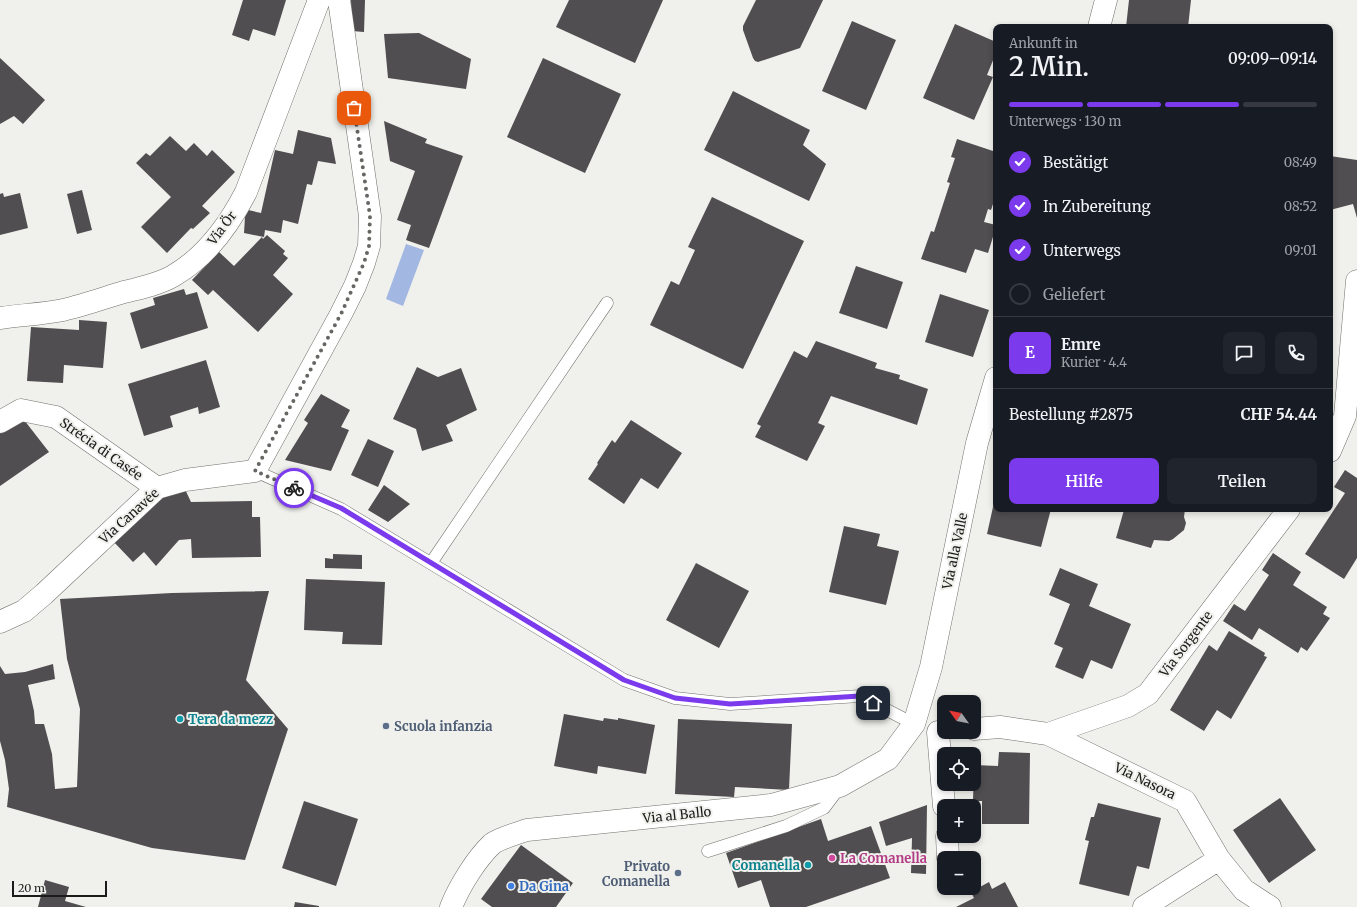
<!DOCTYPE html>
<html lang="de">
<meta charset="utf-8">
<style>
body{margin:0;font-family:Merriweather,serif;background:#20242c;color:#f1f3f6;height:100vh;display:flex;flex-direction:column;font-size:15px;white-space:nowrap}
*{box-sizing:border-box;margin:0}
p{font-size:13px;color:#9ea1a6}
.icon{flex:none;width:22px;height:22px;fill:none;stroke:currentColor;stroke-width:2;stroke-linecap:round;stroke-linejoin:round}
.map{position:relative;flex:1;overflow:hidden}
.panel{position:absolute;left:993px;top:24px;width:340px;height:488px;display:flex;flex-direction:column;background:#171b24;border-radius:8px;box-shadow:0 2px 6px #0003}
.panel>*{flex:none}
.needle{width:26px;rotate:303deg}
.controls{position:absolute;left:937px;top:695px;display:grid;gap:8px}
.controls a{display:grid;place-items:center;width:44px;height:44px;border-radius:8px;background:#171b24;box-shadow:0 2px 6px #0003;font-size:20px}
.scale{position:absolute;left:12px;bottom:10px;width:95px;box-sizing:border-box;padding-left:4px;border:2px solid #1b1b19;border-top:0;font-size:11px;line-height:14px;white-space:nowrap;color:#1b1b19;-webkit-text-stroke:3px #f0f0ec;paint-order:stroke}
.pin{position:absolute;display:grid;place-items:center;width:34px;height:34px;color:#fff;margin:-17px;border-radius:8px;box-shadow:0 2px 6px #0006}
.courier{position:absolute;display:grid;place-items:center;width:40px;height:40px;margin:-20px;border:3px solid #7c3aed;border-radius:50%;background:#fff;color:#222;box-shadow:0 1px 5px #0007}
.summary em{font-style:normal;font-weight:600}
.summary div{display:flex;flex-direction:column-reverse}
.summary{display:flex;align-items:center;justify-content:space-between;height:68px;padding:0 16px}
h1{font-size:26px;font-weight:600;line-height:30px}
.bar{display:grid;grid-template-columns:repeat(4,1fr);gap:6px 4px;align-content:center;height:48px;padding:0 16px}
.bar i{height:5px;border-radius:3px;background:#363941}
.bar .current{background:#7c3aed}
.bar p{grid-column:span 4}
.line{display:flex;align-items:center;gap:10px;padding:0 16px;border-top:1px solid #363941}
.line div{flex:1}
.round{display:grid;place-items:center;flex:none;width:42px;height:42px;border-radius:8px;background:#20242c}
ol{padding:0 16px;list-style:none}
li{display:flex;align-items:center;gap:12px;height:44px}
li p{margin-inline-start:auto}
li .icon{padding:4px;border-radius:50%;background:#7c3aed;color:#fff;stroke-width:4}
li:last-child{color:#9ea1a6}
li i{width:22px;height:22px;border:2px solid #363941;border-radius:50%}
.cta{display:flex;gap:8px;margin-top:auto;padding:8px 16px}
.cta a{flex:1;height:46px;border-radius:8px;background:#7c3aed;color:#fff;font-size:16px;font-weight:600;line-height:46px;text-align:center}
.cta a+a{background:#20242c;color:#f1f3f6}
.map>svg:first-child{display:block}
</style>
<div class="map">
<svg width="1357" height="907" viewBox="0 0 1357 907">
<rect width="100%" height="100%" fill="#f0f0ec"/>
<path fill="#a2b7e2" d="M 406,244 L 424,250 L 403,306 L 386,299 Z"/>
<path fill="#504e50" d="M 243,0 L 286,0 L 275,36 L 253,29 L 249,41 L 232,35 Z
M 351,0 L 365,0 L 364,32 L 352,31 Z
M 569,0 L 663,0 L 635,63 L 556,27 Z
M 756,0 L 823,0 L 800,48 L 758,62 L 755,61 L 753,58 L 743,30 L 743,26 Z
M 1129,0 L 1191,0 L 1188,27 L 1126,27 Z
M 852,21 L 896,40 L 866,110 L 822,91 Z
M 955,24 L 996,42 L 996,53 L 987,75 L 993,77 L 974,120 L 923,98 Z
M 419,33 L 471,59 L 466,89 L 388,78 L 384,34 Z
M 0,58 L 45,100 L 23,124 L 14,116 L 0,124 Z
M 543,58 L 621,94 L 585,173 L 507,137 Z
M 733,91 L 810,130 L 803,145 L 826,164 L 809,201 L 704,150 Z
M 384,121 L 427,139 L 425,143 L 463,156 L 429,248 L 406,240 L 411,225 L 397,220 L 415,171 L 390,161 Z
M 298,130 L 331,138 L 336,164 L 318,161 L 312,185 L 307,184 L 298,224 L 283,220 L 281,233 L 265,230 L 264,237 L 244,233 L 245,217 L 248,210 L 261,213 L 275,150 L 293,154 Z
M 170,136 L 186,151 L 194,143 L 207,156 L 212,150 L 235,172 L 202,206 L 210,213 L 193,229 L 191,228 L 167,253 L 141,227 L 171,197 L 136,163 L 146,153 L 150,156 Z
M 957,139 L 996,152 L 996,205 L 993,204 L 991,210 L 988,209 L 984,222 L 996,225 L 996,227 L 988,253 L 975,249 L 966,273 L 921,259 L 931,231 L 934,232 L 950,183 L 947,182 L 955,158 L 951,157 Z
M 1330,156 L 1357,160 L 1357,218 L 1353,204 L 1330,210 Z
M 82,190 L 92,230 L 77,234 L 67,194 Z
M 3,193 L 4,197 L 20,193 L 28,228 L 0,235 L 0,194 Z
M 712,197 L 804,241 L 743,369 L 650,325 L 671,281 L 679,285 L 695,250 L 688,247 Z
M 267,235 L 285,251 L 283,254 L 288,258 L 273,275 L 293,294 L 258,332 L 213,290 L 208,295 L 192,280 L 219,252 L 234,266 L 262,237 L 263,239 Z
M 856,266 L 903,282 L 887,329 L 839,313 Z
M 184,289 L 186,295 L 197,292 L 208,328 L 141,349 L 130,313 L 155,305 L 153,298 Z
M 940,294 L 989,310 L 973,357 L 925,342 Z
M 79,320 L 107,322 L 103,368 L 64,365 L 63,383 L 27,381 L 31,327 L 79,330 Z
M 816,341 L 877,363 L 875,368 L 900,375 L 899,379 L 928,389 L 917,425 L 831,396 L 818,423 L 825,426 L 807,461 L 755,437 L 761,426 L 757,424 L 794,351 L 807,358 Z
M 206,360 L 220,407 L 199,414 L 198,407 L 170,416 L 173,427 L 144,436 L 128,384 Z
M 417,367 L 438,377 L 461,368 L 477,410 L 446,425 L 453,441 L 422,451 L 416,429 L 393,419 Z
M 321,394 L 350,410 L 341,427 L 349,430 L 331,471 L 285,460 L 308,423 L 304,420 Z
M 21,416 L 49,452 L 0,486 L 0,431 Z
M 631,420 L 682,453 L 658,489 L 641,478 L 624,504 L 588,479 L 598,464 L 597,463 L 612,440 L 615,443 Z
M 368,439 L 394,451 L 378,487 L 351,475 Z
M 1345,470 L 1357,478 L 1357,558 L 1344,579 L 1305,554 L 1345,493 L 1334,487 Z
M 183,485 L 191,502 L 252,501 L 252,517 L 260,517 L 261,557 L 192,558 L 191,539 L 179,540 L 156,566 L 144,552 L 133,562 L 111,539 L 151,501 Z
M 384,485 L 410,504 L 388,522 L 368,510 Z
M 995,498 L 996,509 L 1051,509 L 1041,547 L 987,534 Z
M 1135,509 L 1185,509 L 1184,517 L 1186,523 L 1184,530 L 1173,539 L 1169,541 L 1154,540 L 1151,548 L 1116,538 L 1124,510 L 1134,512 Z
M 844,526 L 880,534 L 877,546 L 899,551 L 886,605 L 829,592 Z
M 1273,553 L 1301,572 L 1293,585 L 1327,607 L 1323,614 L 1330,618 L 1307,651 L 1301,647 L 1298,653 L 1259,628 L 1252,640 L 1223,621 L 1234,604 L 1245,611 L 1269,575 L 1262,570 Z
M 333,554 L 362,555 L 362,569 L 325,568 L 325,558 L 333,559 Z
M 696,563 L 749,591 L 719,648 L 666,620 Z
M 1060,568 L 1098,584 L 1089,606 L 1131,624 L 1112,669 L 1091,660 L 1083,679 L 1055,667 L 1063,648 L 1054,644 L 1070,604 L 1049,595 Z
M 306,579 L 385,582 L 382,645 L 342,644 L 343,632 L 304,630 Z
M 269,591 L 246,680 L 288,729 L 245,860 L 152,848 L 7,807 L 9,789 L 5,760 L 0,741 L 0,666 L 5,674 L 25,672 L 53,664 L 55,679 L 28,685 L 34,711 L 35,724 L 44,724 L 52,754 L 55,789 L 77,787 L 80,709 L 67,659 L 60,599 L 172,593 Z
M 1229,631 L 1265,653 L 1264,656 L 1267,657 L 1231,719 L 1217,710 L 1204,731 L 1170,710 L 1209,645 L 1217,651 Z
M 564,714 L 603,721 L 604,718 L 618,720 L 618,718 L 655,725 L 646,774 L 598,766 L 597,774 L 554,766 Z
M 678,719 L 792,724 L 789,790 L 735,787 L 734,797 L 675,794 Z
M 999,752 L 1030,753 L 1029,824 L 982,824 L 982,801 L 973,801 L 974,765 L 998,766 Z
M 1280,798 L 1316,850 L 1269,883 L 1233,830 Z
M 304,801 L 358,819 L 336,886 L 282,868 Z
M 1098,803 L 1161,818 L 1149,869 L 1137,866 L 1129,896 L 1079,884 L 1089,841 L 1085,840 L 1091,817 L 1094,817 Z
M 927,805 L 926,874 L 911,873 L 912,838 L 886,846 L 879,822 Z
M 821,819 L 828,841 L 871,826 L 890,878 L 806,907 L 770,907 L 761,880 L 738,888 L 726,853 Z
M 521,845 L 573,883 L 556,907 L 492,907 L 481,899 Z
M 45,880 L 69,887 L 65,901 L 86,907 L 38,907 Z
M 989,882 L 992,889 L 1005,882 L 1018,907 L 956,907 L 974,898 L 971,892 Z
M 295,902 L 319,906 L 319,907 L 294,907 Z"/>
<g fill="none" stroke-linecap="round" stroke-linejoin="round">
<defs>
<path id="service" d="M 255,471 L 341,509 L 624,680 L 675,698 L 730,704 L 860,696 L 914,724
M 431,563 L 607,303
M 708,851 L 786,826 L 824,808 L 839,788"/>
<path id="minor" d="M 1099,27 L 1106,0
M 0,318 C 21,315 43,314 63,310 C 84,305 104,298 124,292 C 141,288 159,284 173,276 C 206,257 229,225 246,192 L 319,0
M 0,422 L 21,410 L 56,417 L 157,488
M 1330,451 L 1345,416 L 1357,281
M 0,622 L 24,611 L 44,594 L 157,488 L 185,480 L 255,471 L 341,314 L 355,286 L 364,263 L 369,246 L 370,216 L 339,0
M 974,729 L 1000,727 L 1048,734 L 1185,801 L 1219,859 L 1244,890 L 1270,907
M 938,732 L 944,806
M 1048,734 L 1128,706 L 1148,694 L 1289,509
M 947,836 L 948,858
M 451,907 C 459,887 476,859 492,844 C 498,839 518,833 527,830 L 771,805 L 840,786 L 888,759 L 914,724 L 931,667 L 977,443 L 996,378
M 1144,907 L 1219,859"/>
</defs>
<use href="#service" stroke="#71716d" stroke-width="13"/>
<use href="#minor" stroke="#71716d" stroke-width="23"/>
<use href="#service" stroke="#fff" stroke-width="12"/>
<use href="#minor" stroke="#fff" stroke-width="22"/>
</g>
<g fill="none" stroke-linecap="round" stroke-linejoin="round">
<path stroke="#666663" stroke-width="4" stroke-dasharray="0 7.2" d="M 294,488 L 255,471 L 341,314 L 364,263 L 369,246 L 370,216 L 354,108"/>
<path stroke="#7c3aed" stroke-width="5" d="M 294,488 L 341,508 L 624,680 L 675,698 L 730,704 L 860,696 L 873,703"/>
</g>
<g fill="#0f9aa8" stroke="#f0f0ec" stroke-width="1.5">
<circle cx="180" cy="719" r="4"/>
<circle cx="808" cy="865" r="4"/>
</g>
<g fill="#5c6f8a" stroke="#f0f0ec" stroke-width="1.5">
<circle cx="386" cy="726" r="4"/>
<circle cx="678" cy="873" r="4"/>
</g>
<circle fill="#d1479c" stroke="#f0f0ec" stroke-width="1.5" cx="832" cy="858" r="4"/>
<circle fill="#3f7fe0" stroke="#f0f0ec" stroke-width="1.5" cx="511" cy="886" r="4"/>
<g text-anchor="middle" dominant-baseline="central" stroke-width="4" stroke-linejoin="round" paint-order="stroke">
<g font-size="13" fill="#1b1b19" stroke="#f0f0ec">
<text transform="translate(222 228) rotate(-53)">Via Ör</text>
<text transform="translate(101 449) rotate(35)">Strécia di Casée</text>
<text transform="translate(129 516) rotate(-42)">Via Canavée</text>
<text transform="translate(955 551) rotate(-78)">Via alla Valle</text>
<text transform="translate(1186 644) rotate(-53)">Via Sorgente</text>
<text transform="translate(1145 781) rotate(26)">Via Nasora</text>
<text transform="translate(677 815) rotate(-6)">Via al Ballo</text>
</g>
<g font-size="13" font-weight="bold" fill="#0d838f" stroke="#f0f0ec" text-anchor="start">
<text x="188" y="719">Tera da mezz</text>
<text x="800" y="865" text-anchor="end">Comanella</text>
</g>
<g font-size="13" font-weight="bold" fill="#4e5e75" stroke="#f0f0ec" text-anchor="start">
<text x="394" y="726">Scuola infanzia</text>
<text x="670" y="866" text-anchor="end">Privato<tspan x="670" dy="15">Comanella</tspan></text>
</g>
<g font-size="13" font-weight="bold" fill="#b23c85" stroke="#f0f0ec" text-anchor="start">
<text x="840" y="858">La Comanella</text>
</g>
<g font-size="13" font-weight="bold" fill="#366cbe" stroke="#f0f0ec" text-anchor="start">
<text x="519" y="886">Da Gina</text>
</g>
</g>
</svg>
<div class="controls">
<a><svg class="needle" viewBox="-14 -14 28 28"><path d="M0-13l5 13h-10z" fill="#e53935"/><path d="M0 13l5-13h-10z" fill="#9ea1a6"/></svg></a>
<a><svg class="icon" aria-label="locate" viewBox="0 0 24 24"><circle cx="12" cy="12" r="6"/><path d="M12 2v4M12 18v4M2 12h4M18 12h4"/></svg></a>
<a>+</a>
<a>−</a>
</div>
<div class="scale">20 m</div>
<div class="pin" style="left:354px;top:108px;background:#ea580c"><svg class="icon" aria-label="bag" viewBox="0 0 24 24"><path d="M5 8h14l-1 12H6zM9 8a3 3 0 0 1 6 0"/></svg></div>
<div class="pin" style="left:873px;top:703px;background:#1f2937"><svg class="icon" aria-label="home" viewBox="0 0 24 24"><path d="M3 11l9-7 9 7M6 9v11h12V9"/></svg></div>
<div class="courier" style="left:294px;top:488px"><svg class="icon" aria-label="bike" viewBox="0 0 24 24"><circle cx="6" cy="16" r="4"/><circle cx="18" cy="16" r="4"/><path d="M6 16l4-8h5l3 8M10 8l3 8H6M13 5h3"/></svg></div>
<section class="panel">
<div class="summary"><div><h1>2 Min.</h1><p>Ankunft in</p></div><em>09:09–09:14</em></div>
<div class="bar"><i class="current"></i><i class="current"></i><i class="current"></i><i></i><p>Unterwegs · 130 m</p></div>
<ol>
<li><svg class="icon" aria-label="check" viewBox="0 0 24 24"><path d="M5 12l5 5 9-10"/></svg>Bestätigt<p>08:49</p></li>
<li><svg class="icon" aria-label="check" viewBox="0 0 24 24"><path d="M5 12l5 5 9-10"/></svg>In Zubereitung<p>08:52</p></li>
<li><svg class="icon" aria-label="check" viewBox="0 0 24 24"><path d="M5 12l5 5 9-10"/></svg>Unterwegs<p>09:01</p></li>
<li><i></i>Geliefert</li>
</ol>
<div class="line" style="height:72px"><b class="round" style="background:#7c3aed;color:#fff">E</b><div><b>Emre</b><p>Kurier · 4.4</p></div><a class="round"><svg class="icon" aria-label="chat" viewBox="0 0 24 24"><path d="M4 5h16v11H9l-5 4z"/></svg></a><a class="round"><svg class="icon" aria-label="phone" viewBox="0 0 24 24"><path d="M5 4h4l2 5-3 2q2 4 5 5l2-3 5 2v4C11 20 4 13 5 4z"/></svg></a></div>
<div class="line" style="height:52px"><div>Bestellung #2875</div><b>CHF 54.44</b></div>
<div class="cta"><a>Hilfe</a><a>Teilen</a></div>
</section>
</div>
